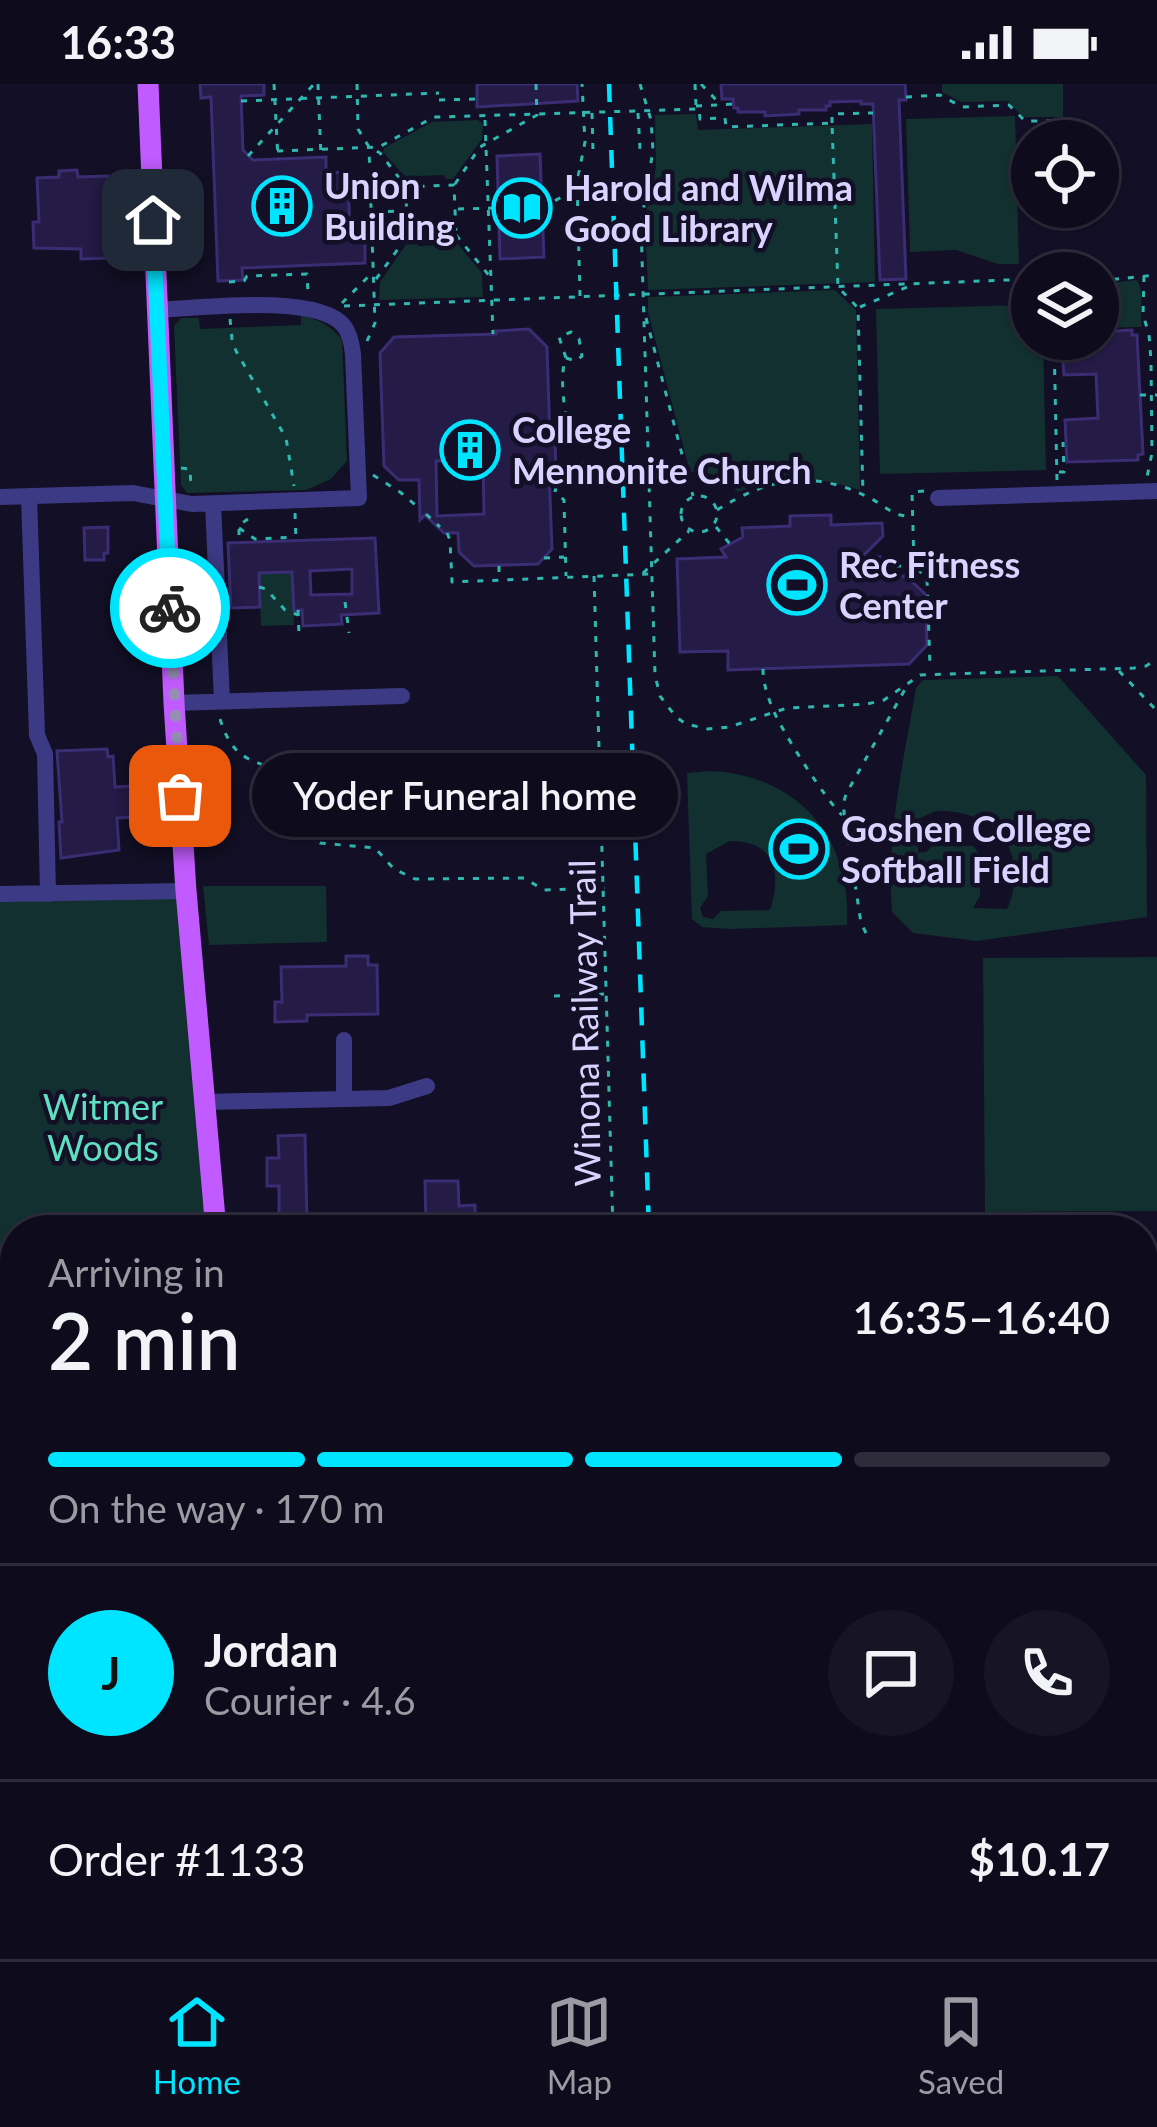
<!DOCTYPE html>
<meta charset="utf-8">
<style>
body{margin:0;font-family:Lato,sans-serif;background:#171425;color:#f1f3f6;height:100vh;display:flex;flex-direction:column;font-size:45px;white-space:nowrap}
*{box-sizing:border-box;margin:0}
p{font-size:39px;color:#9b9ba3}
.icon{flex:none;width:66px;height:66px;fill:none;stroke:currentColor;stroke-width:2;stroke-linecap:round;stroke-linejoin:round}
.map{position:relative;flex:1;overflow:hidden}
.sheet{position:absolute;left:0px;top:1131px;width:1158px;height:744px;display:flex;flex-direction:column;background:#0e0b1c;border-radius:48px 48px 0 0;box-shadow:0 3px 9px #0004,0 0 0 3px #2e2b3b}
.sheet>*{flex:none}
.tools{position:absolute;left:1011px;top:36px;display:grid;gap:24px}
.tools a{display:grid;place-items:center;width:108px;height:108px;border-radius:50%;background:#0e0b1c;box-shadow:0 3px 9px #0004,0 0 0 3px #2e2b3b;font-size:60px}
.pin{position:absolute;display:grid;place-items:center;width:102px;height:102px;color:#fff;margin:-51px;border-radius:24px;box-shadow:0 6px 18px #0006}
.courier{position:absolute;display:grid;place-items:center;width:120px;height:120px;margin:-60px;border:9px solid #00e5ff;border-radius:50%;background:#fff;color:#222;box-shadow:0 3px 15px #0007}
.bubble{position:absolute;height:84px;border-radius:42px;background:#0e0b1c;box-shadow:0 3px 9px #0004,0 0 0 3px #2e2b3b;font-size:39px;font-weight:600;line-height:84px;text-align:center}
.summary em{font-style:normal;font-weight:600}
.summary div{display:flex;flex-direction:column-reverse}
.summary{display:flex;align-items:center;justify-content:space-between;height:204px;padding:0 48px}
h1{font-size:78px;font-weight:600;line-height:90px}
.bar{display:grid;grid-template-columns:repeat(4,1fr);gap:18px 12px;align-content:center;height:144px;padding:0 48px}
.bar i{height:15px;border-radius:9px;background:#2e2b3b}
.bar .current{background:#00e5ff}
.bar p{grid-column:span 4}
.line{display:flex;align-items:center;gap:30px;padding:0 48px;border-top:3px solid #2e2b3b}
.line div{flex:1}
.round{display:grid;place-items:center;flex:none;width:126px;height:126px;border-radius:63px;background:#171425}
.status{display:flex;justify-content:space-between;align-items:center;height:84px;padding:0 60px;background:#0e0b1c;direction:ltr}
.status svg{height:33px;fill:currentColor}
.tabs{display:flex;justify-content:space-around;align-items:center;height:168px;border-top:3px solid #2e2b3b;background:#0e0b1c;font-size:33px;color:#9b9ba3}
.tabs a{display:grid;justify-items:center;gap:6px}
.tabs .current{color:#00e5ff}
.map>svg:first-child{display:block}
</style>
<div class="status"><b>16:33</b><svg viewBox="0 0 49 12"><path d="M0 12V9h3v3zM5 12V6h3v6zM10 12V3h3v9zM15 12V0h3v12zM26 1h20v11H26zM47 4h2v5h-2z"/></svg></div>
<div class="map">
<svg width="1157" height="1875" viewBox="0 0 1157 1875">
<rect width="100%" height="100%" fill="#130f26"/>
<path fill="#12302f" fill-rule="evenodd" d="M 942,0 L 1063,0 L 1063,33 L 1023,33 L 1008,17 L 961,18 L 942,8 Z
M 696,30 L 698,46 L 872,40 L 875,198 L 648,206 L 645,134 L 656,84 L 655,31 Z
M 1015,32 L 1019,180 L 998,180 L 956,166 L 910,168 L 906,35 Z
M 478,36 L 483,40 L 482,55 L 453,95 L 446,95 L 444,91 L 416,92 L 415,96 L 408,96 L 383,68 L 384,64 L 432,38 Z
M 447,157 L 457,159 L 482,189 L 483,213 L 379,216 L 380,198 L 407,159 L 417,158 L 418,162 L 445,161 Z
M 1137,196 C 1145,209 1139,227 1142,243 L 1098,244 L 1098,200 Z
M 835,206 L 856,226 L 860,406 C 812,392 785,389 738,408 C 724,393 712,387 690,388 L 648,228 L 648,213 Z
M 1032,221 L 1032,255 L 1043,255 L 1046,386 L 880,390 L 876,225 Z
M 301,231 C 318,235 332,242 342,256 L 347,377 L 331,395 L 306,406 L 187,409 L 181,401 L 174,242 L 181,234 L 199,234 L 200,245 L 301,241 Z
M 292,488 L 294,541 L 261,542 L 259,489 Z
M 1058,592 L 1146,691 L 1147,833 L 977,857 L 913,849 L 892,828 C 886,751 903,680 916,604 L 923,596 ZM 936,727 C 995,725 1032,768 1007,825 L 973,824 L 980,812 L 981,771 L 973,762 L 932,762 L 926,768 L 918,769 L 918,735 Z
M 709,687 C 797,690 852,753 847,841 L 730,845 L 702,843 L 692,835 L 687,689 ZM 730,757 C 776,757 782,789 770,826 L 721,827 L 713,835 L 703,833 L 700,824 L 708,812 L 706,770 Z
M 203,802 L 326,802 L 327,858 L 209,861 Z
M 186,807 L 215,1146 L 15,1146 L 15,1337 L 0,1337 L 0,810 Z
M 1157,873 L 1157,1127 L 985,1128 L 983,874 Z
M 0,1414 L 15,1414 L 15,1668 L 0,1668 Z"/>
<g fill="none" stroke-linecap="round" stroke-linejoin="round">
<path stroke="#0c2248" stroke-width="4.5" d="M 0,1311 L 15,1310"/>
</g>
<path fill="#241b47" stroke="#3b2d73" stroke-width="3" fill-rule="evenodd" d="M 200,0 L 264,0 L 264,11 L 241,12 L 243,66 L 253,76 L 326,73 L 326,89 L 348,88 L 350,156 L 365,156 L 365,179 L 242,184 L 243,196 L 218,197 L 211,13 L 201,14 Z
M 477,0 L 577,0 L 578,17 L 477,23 Z
M 721,0 L 905,0 L 906,16 L 899,16 L 906,195 L 880,196 L 873,20 L 861,20 L 861,17 L 830,18 L 830,22 L 826,22 L 826,26 L 799,26 L 799,30 L 765,32 L 765,28 L 738,28 L 738,24 L 734,24 L 733,15 L 722,15 Z
M 540,70 L 544,173 L 500,175 L 497,72 Z
M 77,86 L 78,93 L 108,92 L 111,174 L 81,175 L 81,165 L 34,164 L 33,138 L 39,138 L 37,94 L 59,93 L 59,87 Z
M 529,245 L 547,263 L 550,357 L 555,357 L 556,387 L 549,387 L 552,465 L 538,480 L 474,482 L 459,468 L 458,449 L 444,449 L 425,431 L 420,436 L 419,396 L 399,396 L 384,382 L 380,269 L 394,253 L 496,250 L 496,247 ZM 483,375 L 484,430 L 437,432 L 436,377 Z
M 1132,246 L 1132,251 L 1137,251 L 1143,370 L 1138,371 L 1138,376 L 1067,378 L 1065,336 L 1098,334 L 1096,290 L 1064,291 L 1061,255 L 1098,255 L 1098,248 Z
M 831,431 L 831,441 L 882,439 L 883,452 L 862,473 L 880,473 L 880,493 L 906,492 L 925,510 L 927,561 L 909,580 L 728,586 L 728,567 L 680,568 L 677,475 L 726,473 L 721,465 L 743,453 L 742,444 L 790,442 L 790,432 Z
M 108,443 L 108,469 L 104,469 L 104,476 L 85,476 L 84,444 Z
M 375,454 L 379,529 L 341,531 L 342,540 L 303,542 L 302,526 L 294,527 L 292,488 L 259,489 L 260,523 L 231,524 L 228,459 ZM 352,485 L 352,510 L 311,511 L 310,487 Z
M 107,665 L 108,673 L 113,672 L 115,703 L 131,702 L 131,710 L 149,709 L 150,724 L 133,725 L 133,733 L 117,734 L 119,766 L 61,774 L 59,738 L 62,738 L 57,667 Z
M 346,872 L 368,872 L 368,881 L 377,881 L 378,930 L 307,931 L 307,937 L 275,938 L 275,918 L 282,918 L 281,883 L 346,882 Z
M 305,1051 L 307,1139 L 279,1140 L 279,1102 L 267,1102 L 267,1074 L 279,1074 L 278,1052 Z
M 425,1097 L 458,1097 L 459,1122 L 475,1121 L 475,1146 L 426,1146 Z
M 918,1860 L 1077,1860 L 1077,1875 L 919,1875 Z"/>
<g fill="none" stroke-linecap="round" stroke-linejoin="round">
<path stroke="#2fb8b0" stroke-width="3" stroke-dasharray="6 9" stroke-linecap="butt" d="M 274,0 L 278,75
M 318,0 L 321,73
M 357,0 L 358,45 L 369,63 L 380,69 L 406,103 L 407,153 L 456,151 L 454,101 L 406,103
M 640,0 L 651,36 L 653,66 L 641,141 L 655,591 L 660,612 L 676,633 L 686,640 L 708,645 L 729,643 L 787,624 L 867,620 L 884,616 L 920,591 L 1134,584 L 1146,582 L 1157,575
M 695,0 L 696,22
M 701,0 L 720,20
M 906,13 L 940,11 L 962,23 L 1009,21 L 1025,37 L 1075,37 L 1075,47
M 439,16 L 477,15
M 241,17 L 439,9
M 696,22 L 734,20
M 592,29 L 593,67
M 638,29 L 640,65
M 485,36 L 493,250
M 832,39 L 832,30 L 873,29
M 277,67 L 379,63 L 434,33 L 439,33 L 699,25 L 700,35 L 725,34 L 726,43 L 832,39 L 838,203 L 858,224 L 863,410
M 248,72 L 314,0
M 455,100 L 480,63 L 537,31 L 536,0
M 542,124 L 576,105
M 458,125 L 498,124
M 373,128 L 405,127
M 456,151 L 491,194
M 360,156 L 370,146
M 1144,192 L 1143,231 L 1149,250 L 1151,277 L 1152,369 L 1147,393
M 376,195 L 406,154
M 1098,197 L 1156,191
M 229,198 L 244,197 L 247,192 L 307,190 L 308,209
M 580,212 L 577,98 L 585,58 L 582,0
M 342,219 L 373,188
M 344,222 L 1032,195
M 860,223 L 912,201
M 646,234 L 693,412
M 230,235 L 232,255 L 236,267 L 286,354 L 294,402
M 1054,255 L 1057,397
M 1060,255 L 1060,269
M 367,257 L 375,239 L 369,65
M 566,274 L 576,277 L 582,272 L 579,255 L 571,248 L 559,253 L 566,274 C 559,289 564,333 571,349 L 582,349 L 591,341
M 1140,311 L 1157,311
M 556,381 L 562,381 L 562,395 L 557,398 L 555,408 L 564,416 L 566,492
M 564,381 L 586,380
M 181,384 L 190,385 L 191,403
M 1059,388 L 1064,388 L 1063,358
M 373,391 L 400,408 L 420,425
M 924,407 L 912,408 L 914,481 L 927,495 L 930,583
M681 430a18 18 0 1 1 36 0a18 18 0 1 1-36 0Z
M 717,426 C 769,394 811,385 868,413 C 883,420 893,433 910,432
M 295,429 L 296,457
M 426,430 L 440,443
M 716,443 L 730,460
M 239,444 L 255,455 L 294,453
M 447,449 L 450,456 L 452,498 L 651,490
M 239,451 L 239,441 L 248,435
M 544,474 L 564,473
M 499,482 L 499,494
M 880,482 L 912,482
M 643,489 L 689,447
M 594,492 L 613,1146
M 259,503 L 266,505 L 285,526 L 298,531
M 345,518 L 349,549
M 298,526 L 299,550
M 763,585 C 763,598 767,611 772,623 C 779,643 827,718 842,731
M 1119,587 L 1157,627
M 220,635 C 237,690 264,668 287,700 C 300,719 302,743 320,759 L 375,764 L 394,785 L 415,795 L 524,794 L 544,806 L 605,804
M 866,849 L 861,839 L 843,721 L 846,710 L 908,600
M 554,912 L 604,910
M 641,1860 L 641,1875"/>
<path stroke="#3d3a85" stroke-width="16" d="M 29,412 L 37,651 L 45,670 L 48,810
M 0,413 L 133,409 L 192,420 L 359,414 L 353,270 C 352,261 350,250 344,242 C 318,209 198,224 157,226
M 938,414 L 1157,407
M 213,420 L 222,617
M 174,619 L 402,612
M 0,810 L 186,807
M 344,956 L 344,1015
M 204,1018 L 389,1014 L 427,1002
M 0,1337 L 15,1337
M 1143,1715 L 1157,1694
M 1134,1860 L 1134,1875"/>
<path stroke="#c25bff" stroke-width="21" d="M 148,0 L 174,619 L 186,807 L 216,1146
M 271,1860 L 272,1875"/>
<path stroke="#00e5ff" stroke-width="4.5" stroke-dasharray="18 15" stroke-linecap="butt" d="M 609,0 L 649,1146
M 675,1860 L 675,1875
M 694,1860 L 700,1875"/>
</g>
<g fill="none" stroke-linecap="round" stroke-linejoin="round">
<path stroke="#948fb3" stroke-width="12" stroke-dasharray="0 21.6" d="M 170,524 L 180,712"/>
<path stroke="#00e5ff" stroke-width="15" d="M 153,136 L 170,524"/>
</g>
<defs>
<symbol id="building-ring" viewBox="-11 -11 22 22"><circle r="9.5" fill="#130f26" stroke="#00e5ff" stroke-width="1.5"/><path d="M-4-6H4V6H1V3H-1V6H-4ZM-2.5-4.3h1.7v1.8h-1.7ZM.8-4.3h1.7v1.8H.8ZM-2.5-1h1.7V.8h-1.7ZM.8-1h1.7V.8H.8Z" fill="#00e5ff"/></symbol>
<symbol id="library-ring" viewBox="-11 -11 22 22"><circle r="9.5" fill="#130f26" stroke="#00e5ff" stroke-width="1.5"/><path d="M-6-4Q-3-5.5-.7-3.5V5Q-3 3-6 4ZM6-4Q3-5.5 .7-3.5V5Q3 3 6 4Z" fill="#00e5ff"/></symbol>
<symbol id="stadium-ring" viewBox="-11 -11 22 22"><circle r="9.5" fill="#130f26" stroke="#00e5ff" stroke-width="1.5"/><path d="M0-5a6.5 5 0 1 0 0 10a6.5 5 0 1 0 0-10ZM-3.5-1.8h7v3.6h-7Z" fill="#00e5ff"/></symbol>
</defs>
<g fill-rule="evenodd">
<use href="#building-ring" x="249" y="89" width="66" height="66"/>
<use href="#library-ring" x="489" y="91" width="66" height="66"/>
<use href="#building-ring" x="437" y="333" width="66" height="66"/>
<use href="#stadium-ring" x="764" y="468" width="66" height="66"/>
<use href="#stadium-ring" x="766" y="732" width="66" height="66"/>
</g>
<g text-anchor="middle" dominant-baseline="central" stroke-width="9" stroke-linejoin="round" paint-order="stroke">
<g font-size="36" font-weight="bold" fill="#d9d4ff" stroke="#130f26" text-anchor="start">
<text x="324" y="101">Union<tspan x="324" dy="41">Building</tspan></text>
<text x="564" y="103">Harold and Wilma<tspan x="564" dy="41">Good Library</tspan></text>
<text x="512" y="345">College<tspan x="512" dy="41">Mennonite Church</tspan></text>
<text x="839" y="480">Rec Fitness<tspan x="839" dy="41">Center</tspan></text>
<text x="841" y="744">Goshen College<tspan x="841" dy="41">Softball Field</tspan></text>
</g>
<g font-size="36" fill="#d9d4ff" stroke="#130f26">
<text transform="translate(584 939) rotate(-91)">Winona Railway Trail</text>
</g>
<g font-size="36" fill="#5fe0c0" stroke="#130f26">
<text x="103" y="1022">Witmer<tspan x="103" dy="41">Woods</tspan></text>
</g>
</g>
</svg>
<div class="tools">
<a><svg class="icon" aria-label="locate" viewBox="0 0 24 24"><circle cx="12" cy="12" r="6"/><path d="M12 2v4M12 18v4M2 12h4M18 12h4"/></svg></a>
<a><svg class="icon" aria-label="layers" viewBox="0 0 24 24"><path d="M12 4l9 5-9 5-9-5zM3 14l9 5 9-5"/></svg></a>
</div>
<div class="pin" style="left:180px;top:712px;background:#ea580c"><svg class="icon" aria-label="bag" viewBox="0 0 24 24"><path d="M5 8h14l-1 12H6zM9 8a3 3 0 0 1 6 0"/></svg></div>
<div class="pin" style="left:153px;top:136px;background:#1f2937"><svg class="icon" aria-label="home" viewBox="0 0 24 24"><path d="M3 11l9-7 9 7M6 9v11h12V9"/></svg></div>
<div class="courier" style="left:170px;top:524px"><svg class="icon" aria-label="bike" viewBox="0 0 24 24"><circle cx="6" cy="16" r="4"/><circle cx="18" cy="16" r="4"/><path d="M6 16l4-8h5l3 8M10 8l3 8H6M13 5h3"/></svg></div>
<div class="bubble" style="left:252px;top:669px;width:426px">Yoder Funeral home</div>
<section class="sheet">
<div class="summary"><div><h1>2 min</h1><p>Arriving in</p></div><em>16:35–16:40</em></div>
<div class="bar"><i class="current"></i><i class="current"></i><i class="current"></i><i></i><p>On the way · 170 m</p></div>
<div class="line" style="height:216px"><b class="round" style="background:#00e5ff;color:#111">J</b><div><b>Jordan</b><p>Courier · 4.6</p></div><a class="round"><svg class="icon" aria-label="chat" viewBox="0 0 24 24"><path d="M4 5h16v11H9l-5 4z"/></svg></a><a class="round"><svg class="icon" aria-label="phone" viewBox="0 0 24 24"><path d="M5 4h4l2 5-3 2q2 4 5 5l2-3 5 2v4C11 20 4 13 5 4z"/></svg></a></div>
<div class="line" style="height:156px"><div>Order #1133</div><b>$10.17</b></div>
</section>
</div>
<nav class="tabs">
<a class="current"><svg class="icon" aria-label="home" viewBox="0 0 24 24"><path d="M3 11l9-7 9 7M6 9v11h12V9"/></svg>Home</a>
<a><svg class="icon" aria-label="map" viewBox="0 0 24 24"><path d="M3 6l6-2 6 2 6-2v14l-6 2-6-2-6 2zM9 4v14M15 6v14"/></svg>Map</a>
<a><svg class="icon" aria-label="saved" viewBox="0 0 24 24"><path d="M7 4h10v16l-5-4-5 4z"/></svg>Saved</a>
</nav>
